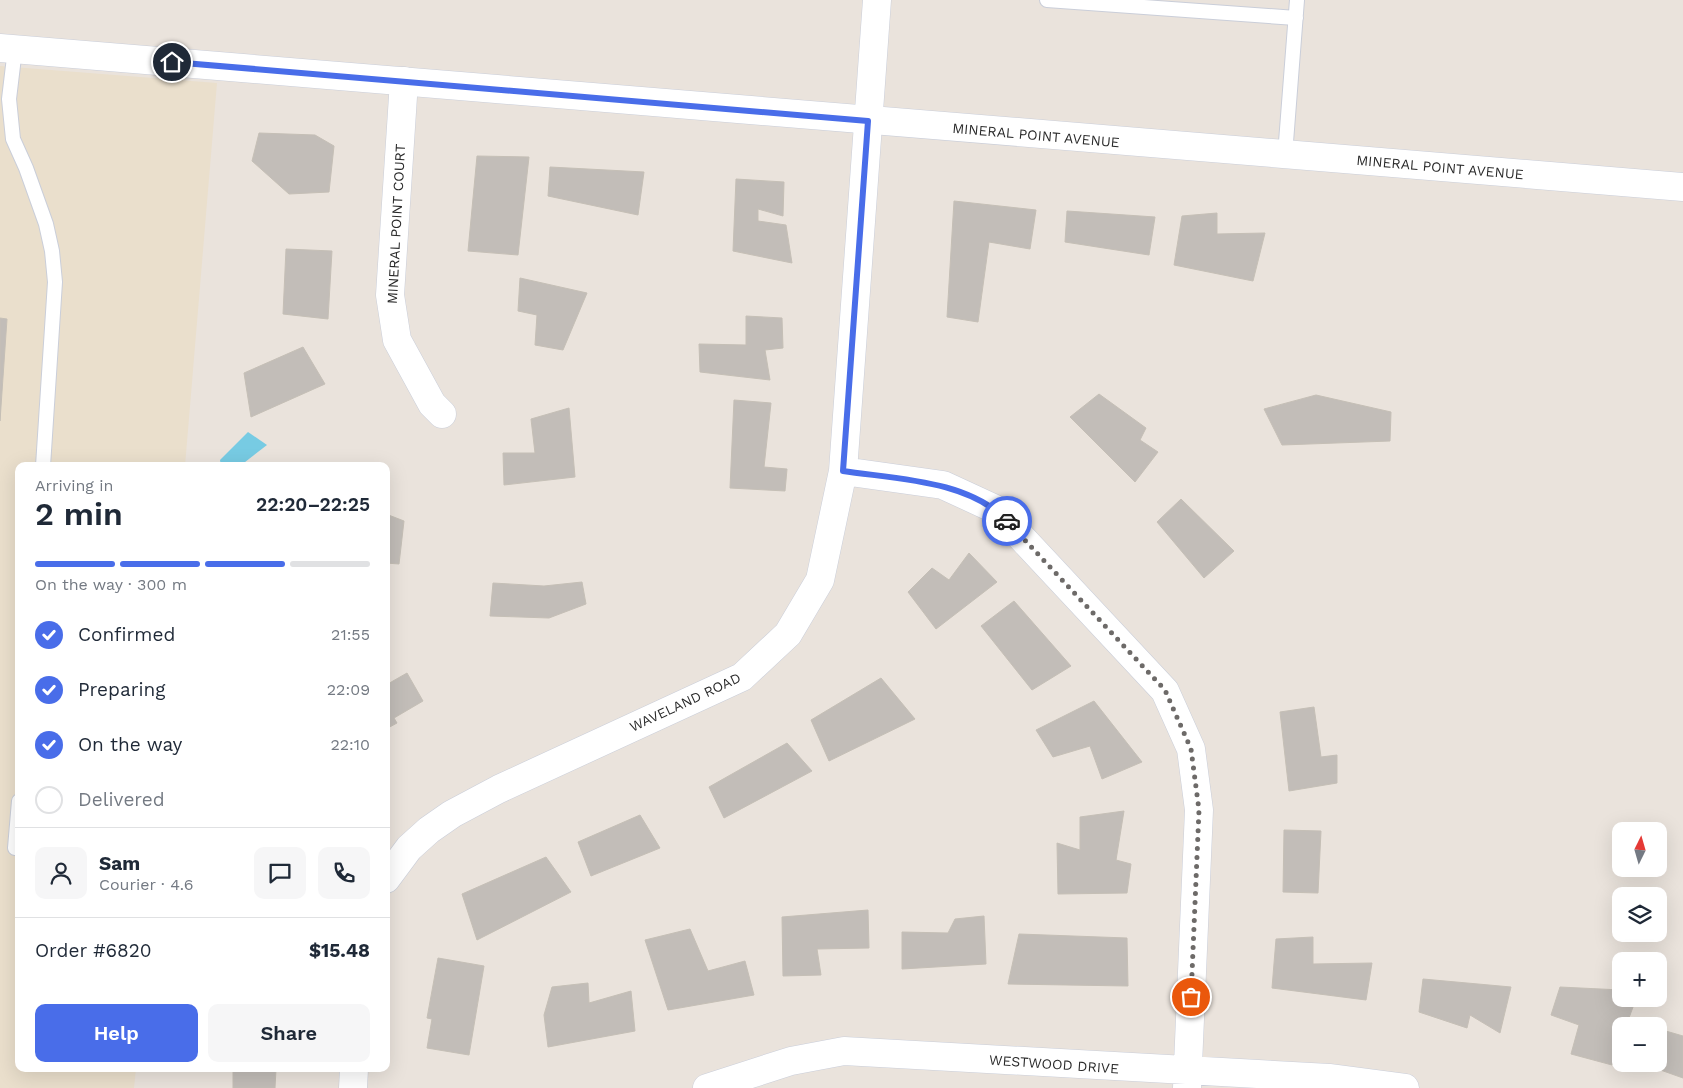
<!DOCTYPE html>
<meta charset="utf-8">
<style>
body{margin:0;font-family:"Work Sans",sans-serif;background:#f6f6f7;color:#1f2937;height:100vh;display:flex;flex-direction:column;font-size:19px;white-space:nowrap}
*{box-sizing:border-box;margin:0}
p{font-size:16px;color:#747a83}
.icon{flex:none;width:28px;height:28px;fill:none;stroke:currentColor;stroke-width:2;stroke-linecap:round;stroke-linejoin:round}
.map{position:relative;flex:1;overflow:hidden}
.side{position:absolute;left:15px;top:462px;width:375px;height:610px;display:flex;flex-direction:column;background:#fff;border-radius:10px;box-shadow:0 5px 20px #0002}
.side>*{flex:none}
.needle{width:32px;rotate:5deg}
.fabs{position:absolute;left:1612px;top:822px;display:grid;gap:10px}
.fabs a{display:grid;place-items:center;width:55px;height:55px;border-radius:10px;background:#fff;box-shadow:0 5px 20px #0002;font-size:25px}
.pin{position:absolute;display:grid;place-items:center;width:42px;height:42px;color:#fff;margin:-21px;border:2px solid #fff;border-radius:50%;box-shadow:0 1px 5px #0007}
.courier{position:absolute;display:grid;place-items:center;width:50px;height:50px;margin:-25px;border:4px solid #496de9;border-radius:50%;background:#fff;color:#222;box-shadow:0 1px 6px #0007}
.headline em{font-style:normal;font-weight:600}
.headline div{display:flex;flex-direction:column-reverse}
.headline{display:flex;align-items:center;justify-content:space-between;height:85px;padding:0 20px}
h1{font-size:32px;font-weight:600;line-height:38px}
.bar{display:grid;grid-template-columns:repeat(4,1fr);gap:8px 5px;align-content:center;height:60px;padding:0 20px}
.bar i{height:6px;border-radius:4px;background:#e0e1e3}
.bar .selected{background:#496de9}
.bar p{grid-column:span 4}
.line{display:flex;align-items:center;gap:12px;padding:0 20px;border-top:1px solid #e0e1e3}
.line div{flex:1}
.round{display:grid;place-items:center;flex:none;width:52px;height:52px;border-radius:10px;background:#f6f6f7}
ol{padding:0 20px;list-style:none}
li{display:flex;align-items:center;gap:15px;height:55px}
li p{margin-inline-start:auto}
li .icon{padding:5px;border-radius:50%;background:#496de9;color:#fff;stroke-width:4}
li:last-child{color:#747a83}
li i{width:28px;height:28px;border:2px solid #e0e1e3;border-radius:50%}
.action{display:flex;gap:10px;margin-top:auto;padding:10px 20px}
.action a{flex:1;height:58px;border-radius:10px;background:#496de9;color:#fff;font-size:20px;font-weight:600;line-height:58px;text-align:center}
.action a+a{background:#f6f6f7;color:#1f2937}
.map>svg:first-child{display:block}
</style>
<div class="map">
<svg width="1683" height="1088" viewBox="0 0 1683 1088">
<rect width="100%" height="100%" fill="#eae3dc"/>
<path fill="#eadfcc" d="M 0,66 L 217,83 L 185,466 L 19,466 L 19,1069 L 136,1069 L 134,1088 L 0,1088 Z"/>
<path fill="#77cbe3" d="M 248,432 L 267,445 L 240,466 L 221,466 L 220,460 Z"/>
<path fill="#c2bdb8" stroke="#c5bfb6" d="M 259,133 L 315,135 L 334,146 L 329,192 L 289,194 L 252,161 Z
M 477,156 L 529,157 L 518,255 L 468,251 Z
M 550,167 L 644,172 L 638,215 L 548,196 Z
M 736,179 L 784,182 L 783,216 L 758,209 L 758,221 L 786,225 L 792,263 L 733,251 Z
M 954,201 L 1036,210 L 1030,249 L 989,242 L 978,322 L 947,317 Z
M 1067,211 L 1155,217 L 1149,255 L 1065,242 Z
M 1217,213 L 1217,234 L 1265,233 L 1253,281 L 1174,265 L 1182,216 Z
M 286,249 L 332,251 L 328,319 L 283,314 Z
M 520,278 L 587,293 L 563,350 L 535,345 L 537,315 L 518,311 Z
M 746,316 L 782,318 L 783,348 L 765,350 L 770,380 L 700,372 L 699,344 L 746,345 Z
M 0,318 L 7,319 L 0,421 Z
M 303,347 L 325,384 L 251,417 L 244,373 Z
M 1099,394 L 1146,428 L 1140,440 L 1158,452 L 1135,482 L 1070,417 Z
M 1316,395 L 1391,412 L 1390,441 L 1282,445 L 1264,409 Z
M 734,400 L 771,403 L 764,467 L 787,469 L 785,491 L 730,488 Z
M 569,408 L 575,477 L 504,485 L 503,453 L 535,453 L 531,419 Z
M 1181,499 L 1234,551 L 1204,578 L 1157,522 Z
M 386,514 L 404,521 L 399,564 L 386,563 Z
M 969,553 L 997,582 L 936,629 L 908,592 L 932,568 L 949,580 Z
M 582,582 L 586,604 L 549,618 L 490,616 L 493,583 L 544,586 Z
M 1014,601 L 1071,666 L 1032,690 L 981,626 Z
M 407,673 L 423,701 L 394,718 L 397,723 L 386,729 L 386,685 Z
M 881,678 L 915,719 L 829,761 L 811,720 Z
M 1094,701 L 1142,762 L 1102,779 L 1090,746 L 1053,757 L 1036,730 Z
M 1314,707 L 1321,757 L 1337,755 L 1337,783 L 1289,791 L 1280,712 Z
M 787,743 L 812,771 L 724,818 L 709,787 Z
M 1124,811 L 1116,860 L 1131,864 L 1127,893 L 1058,894 L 1057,843 L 1080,850 L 1080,817 Z
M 640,815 L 660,848 L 591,876 L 578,842 Z
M 1284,830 L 1321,831 L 1318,893 L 1283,892 Z
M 546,857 L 571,892 L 477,940 L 462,894 Z
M 868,910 L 869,948 L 817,949 L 821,975 L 783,976 L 782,917 Z
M 984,916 L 986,964 L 902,969 L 902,932 L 948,933 L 955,919 Z
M 690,929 L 708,971 L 745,961 L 754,995 L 668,1010 L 645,940 Z
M 1019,934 L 1127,938 L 1128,986 L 1008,984 Z
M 1313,937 L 1313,964 L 1372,963 L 1366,1000 L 1272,988 L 1276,939 Z
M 438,958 L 484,966 L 469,1055 L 427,1048 L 432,1019 L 427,1018 Z
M 1423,979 L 1511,987 L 1500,1033 L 1470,1015 L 1467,1028 L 1419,1012 Z
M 588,983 L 589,1003 L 631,991 L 635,1031 L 548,1047 L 544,1015 L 552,987 Z
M 1560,987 L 1621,990 L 1621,999 L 1636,999 L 1626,1026 L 1621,1026 L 1621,1041 L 1612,1065 L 1571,1054 L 1579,1025 L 1551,1015 Z
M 1659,1029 L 1683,1036 L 1683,1078 L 1652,1067 L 1653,1064 L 1659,1064 Z
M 233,1069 L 276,1069 L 275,1088 L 233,1088 Z"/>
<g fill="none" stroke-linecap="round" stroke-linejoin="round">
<defs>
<path id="service" d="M 1047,0 L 1296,18
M 15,49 L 9,99 L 13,139 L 26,168 L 46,224 L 52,251 L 55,282 L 43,466
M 1285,155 L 1297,0
M 15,848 L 19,801"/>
<path id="minor" d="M 404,81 L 390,295 L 397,340 L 432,404 L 442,414
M 843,471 L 943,485 L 995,509 L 1165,691 L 1191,749 L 1199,810 L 1187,1088
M 386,879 L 409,848 L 429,830 L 452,814 L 499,789 L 742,677 L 788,634 L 820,580 L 843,471 L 877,0
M 353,1088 L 354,1069
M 707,1088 L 791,1061 L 844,1051 L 1329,1078 L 1405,1088"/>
<path id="tertiary" d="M 0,48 L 1683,187"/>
</defs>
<use href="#service" stroke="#caced9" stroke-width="16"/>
<use href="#minor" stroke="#caced9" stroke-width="29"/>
<use href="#tertiary" stroke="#caced9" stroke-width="29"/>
<use href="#service" stroke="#fff" stroke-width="14"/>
<use href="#minor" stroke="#fff" stroke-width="28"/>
<use href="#tertiary" stroke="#fff" stroke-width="28"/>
</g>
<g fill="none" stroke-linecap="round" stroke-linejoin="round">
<path stroke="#6d6a68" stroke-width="5" stroke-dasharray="0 9" d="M 1007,521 L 1165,690 L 1191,749 L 1199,810 L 1191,997"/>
<path stroke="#496de9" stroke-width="6" d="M 172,62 L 868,121 L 843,471 C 895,479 969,480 1007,521"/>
</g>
<g text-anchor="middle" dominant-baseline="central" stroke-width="4" stroke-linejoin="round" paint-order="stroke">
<g font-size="14" fill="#292929" stroke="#fff">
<text transform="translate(1036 135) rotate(5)">MINERAL POINT AVENUE</text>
<text transform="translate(1440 167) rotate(5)">MINERAL POINT AVENUE</text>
<text transform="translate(396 224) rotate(-87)">MINERAL POINT COURT</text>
<text transform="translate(685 702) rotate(-25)">WAVELAND ROAD</text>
<text transform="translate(1054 1064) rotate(4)">WESTWOOD DRIVE</text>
</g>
</g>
</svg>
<div class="fabs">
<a><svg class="needle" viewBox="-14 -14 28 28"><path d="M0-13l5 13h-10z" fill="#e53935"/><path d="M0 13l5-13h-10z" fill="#747a83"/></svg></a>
<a><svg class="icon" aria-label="layers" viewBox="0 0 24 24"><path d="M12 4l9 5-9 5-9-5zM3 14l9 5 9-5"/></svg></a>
<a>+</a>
<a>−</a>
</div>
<div class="pin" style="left:1191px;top:997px;background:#ea580c"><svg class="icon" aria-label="bag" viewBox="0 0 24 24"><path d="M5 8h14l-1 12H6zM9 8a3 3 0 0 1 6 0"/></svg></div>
<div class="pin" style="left:172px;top:62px;background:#1f2937"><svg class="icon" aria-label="home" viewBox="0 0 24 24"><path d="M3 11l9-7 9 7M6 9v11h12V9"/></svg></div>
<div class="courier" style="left:1007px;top:521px"><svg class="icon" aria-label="car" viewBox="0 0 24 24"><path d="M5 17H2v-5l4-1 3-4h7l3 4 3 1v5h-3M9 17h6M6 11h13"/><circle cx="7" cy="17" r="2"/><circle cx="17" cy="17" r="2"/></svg></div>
<section class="side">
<div class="headline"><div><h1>2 min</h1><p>Arriving in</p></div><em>22:20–22:25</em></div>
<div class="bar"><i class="selected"></i><i class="selected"></i><i class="selected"></i><i></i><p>On the way · 300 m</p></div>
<ol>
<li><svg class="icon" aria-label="check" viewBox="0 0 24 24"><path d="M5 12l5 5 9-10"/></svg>Confirmed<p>21:55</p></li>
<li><svg class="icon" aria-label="check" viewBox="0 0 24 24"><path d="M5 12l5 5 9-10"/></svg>Preparing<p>22:09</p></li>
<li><svg class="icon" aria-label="check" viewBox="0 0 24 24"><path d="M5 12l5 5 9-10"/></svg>On the way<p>22:10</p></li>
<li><i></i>Delivered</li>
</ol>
<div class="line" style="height:90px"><a class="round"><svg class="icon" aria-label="person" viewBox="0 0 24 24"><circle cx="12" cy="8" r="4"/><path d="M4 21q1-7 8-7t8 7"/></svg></a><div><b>Sam</b><p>Courier · 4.6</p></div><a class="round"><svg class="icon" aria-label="chat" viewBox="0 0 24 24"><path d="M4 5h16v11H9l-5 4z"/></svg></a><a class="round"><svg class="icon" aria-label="phone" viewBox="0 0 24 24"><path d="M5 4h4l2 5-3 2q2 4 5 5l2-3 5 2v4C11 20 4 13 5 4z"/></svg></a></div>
<div class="line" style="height:65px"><div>Order #6820</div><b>$15.48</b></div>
<div class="action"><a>Help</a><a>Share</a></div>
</section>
</div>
